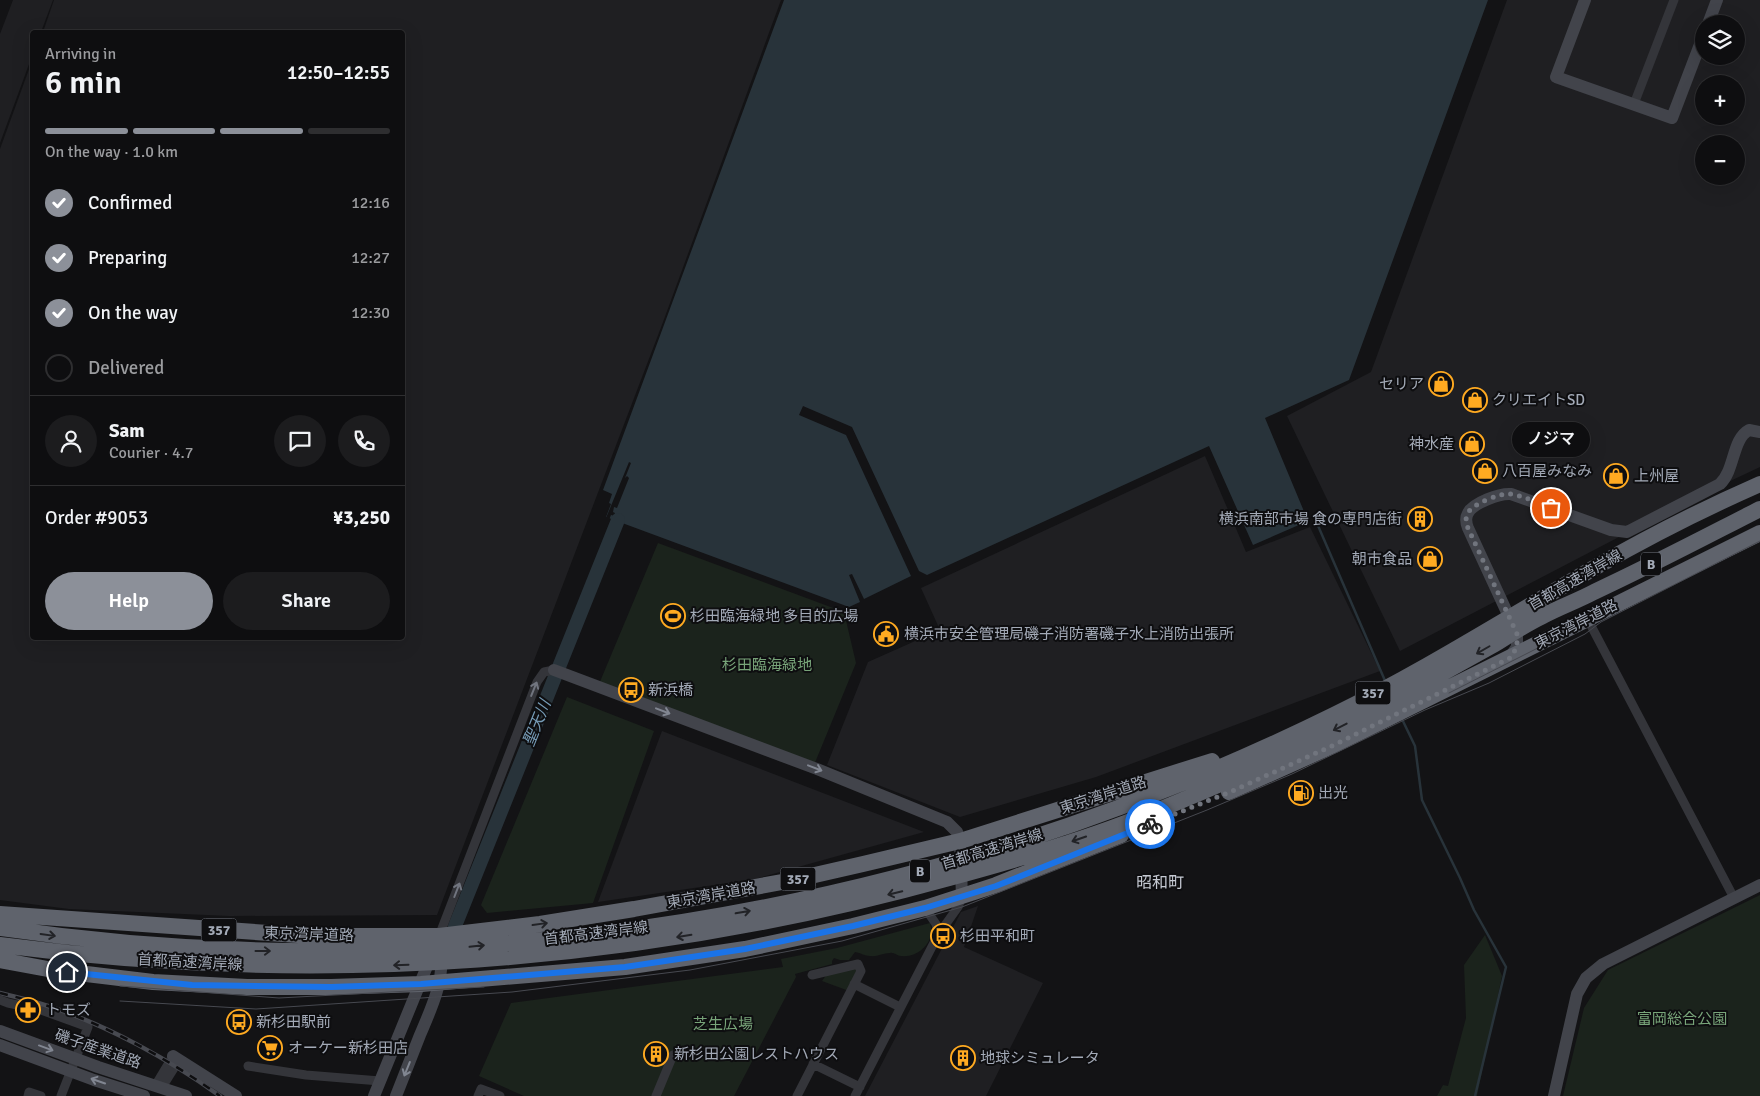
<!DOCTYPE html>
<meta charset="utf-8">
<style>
body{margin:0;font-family:Signika,"Noto Sans JP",sans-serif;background:#1c1c1e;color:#f1f3f6;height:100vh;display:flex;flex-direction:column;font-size:19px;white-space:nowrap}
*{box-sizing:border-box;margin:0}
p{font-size:16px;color:#9b9c9f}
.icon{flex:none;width:28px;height:28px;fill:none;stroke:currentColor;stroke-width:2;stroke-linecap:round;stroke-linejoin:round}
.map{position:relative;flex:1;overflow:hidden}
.panel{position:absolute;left:30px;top:30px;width:375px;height:610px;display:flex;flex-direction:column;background:#0e0e10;border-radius:5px;box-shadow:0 5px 20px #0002,0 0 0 1px #2e2e30}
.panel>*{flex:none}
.controls{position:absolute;left:1695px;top:15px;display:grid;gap:10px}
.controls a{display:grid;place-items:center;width:50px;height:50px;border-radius:50%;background:#0e0e10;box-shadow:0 5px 20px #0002,0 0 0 1px #2e2e30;font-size:25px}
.pin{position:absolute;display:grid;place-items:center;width:42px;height:42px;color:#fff;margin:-21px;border:2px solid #fff;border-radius:50%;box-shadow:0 1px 5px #0007}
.courier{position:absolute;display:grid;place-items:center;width:50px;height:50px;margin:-25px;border:4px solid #1a73e8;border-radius:50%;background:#fff;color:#222;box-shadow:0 1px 6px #0007}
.bubble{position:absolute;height:35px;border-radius:18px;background:#0e0e10;box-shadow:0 5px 20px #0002,0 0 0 1px #2e2e30;font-size:16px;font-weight:600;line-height:35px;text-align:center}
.overview em{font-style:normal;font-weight:600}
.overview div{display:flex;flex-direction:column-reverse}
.overview{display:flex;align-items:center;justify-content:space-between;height:85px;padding:0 15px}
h1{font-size:32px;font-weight:600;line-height:38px}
.bar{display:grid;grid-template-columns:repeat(4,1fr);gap:8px 5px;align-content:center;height:60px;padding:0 15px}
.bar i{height:6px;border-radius:4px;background:#2e2e30}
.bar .current{background:#8c9099}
.bar p{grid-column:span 4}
.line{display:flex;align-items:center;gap:12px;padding:0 15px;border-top:1px solid #2e2e30}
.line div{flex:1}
.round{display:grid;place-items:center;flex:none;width:52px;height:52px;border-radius:26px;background:#1c1c1e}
ol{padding:0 15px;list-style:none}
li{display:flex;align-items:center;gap:15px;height:55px}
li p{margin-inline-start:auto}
li .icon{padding:5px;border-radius:50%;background:#8c9099;color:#fff;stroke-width:4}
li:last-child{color:#9b9c9f}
li i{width:28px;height:28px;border:2px solid #2e2e30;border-radius:50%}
.action{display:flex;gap:10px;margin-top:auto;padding:10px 15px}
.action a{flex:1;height:58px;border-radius:30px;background:#8c9099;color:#fff;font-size:20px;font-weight:600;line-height:58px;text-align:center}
.action a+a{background:#1c1c1e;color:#f1f3f6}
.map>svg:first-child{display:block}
</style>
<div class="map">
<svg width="1760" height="1096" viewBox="0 0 1760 1096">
<rect width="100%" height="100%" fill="#131315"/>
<path fill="#1f1f22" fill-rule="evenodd" d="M 13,0 L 53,0 L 41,32 L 32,32 L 32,56 L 0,143 L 0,34 Z
M 54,0 L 781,0 L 663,322 L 437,915 L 230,916 L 69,909 L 0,900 L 0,149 L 32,61 L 32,638 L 402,638 L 402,32 L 43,32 Z
M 1507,0 L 1760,0 L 1760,467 L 1692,499 L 1400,651 L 1287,416 L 1371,372 ZM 1704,24 L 1736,24 L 1736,56 L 1704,56 ZM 1704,84 L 1736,84 L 1736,116 L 1704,116 ZM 1704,144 L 1736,144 L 1736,176 L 1704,176 Z
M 1205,456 L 1246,552 L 1310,527 L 1380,671 L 1096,777 L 960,817 L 827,765 L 868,662 L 940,630 L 921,588 Z
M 662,731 L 924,832 L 755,879 L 598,902 Z
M 978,906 L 964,947 L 1043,983 L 986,1096 L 865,1096 L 961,912 Z"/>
<path fill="#1b231c" d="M 658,543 L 844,612 L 856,663 L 814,765 L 599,684 Z
M 567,697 L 654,731 L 593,903 L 487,913 L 481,905 Z
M 1760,895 L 1760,1096 L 1563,1096 L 1584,1008 L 1608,970 Z
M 930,923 C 936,941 919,958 901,956 C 897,956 894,952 890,953 C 883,953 877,957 870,956 C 865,956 861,953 855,952 L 849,960 L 840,960 L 834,958 L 832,961 L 832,964 L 795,974 L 796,977 L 734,1096 L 524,1096 L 479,1076 L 511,1003 L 783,967 L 781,959 L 837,948 Z
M 1485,935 L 1502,976 L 1477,1096 L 1437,1096 L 1443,1085 L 1448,1086 L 1466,1018 L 1464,965 Z
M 854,966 L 859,973 L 849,991 L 822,981 L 827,974 Z"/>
<path fill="#28333a" d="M 784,0 L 1488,0 L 1349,380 L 1265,418 L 1308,521 L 1253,545 L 1209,446 L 927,575 L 919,571 L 852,427 L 803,406 L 799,415 L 846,435 L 911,576 L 864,599 L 852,574 L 849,575 L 860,602 L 849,607 L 606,517 L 611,504 L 609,503 L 612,494 L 603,490 Z"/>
<path fill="#131315" d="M 629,462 L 631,463 L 625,478 L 627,476 L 629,478 L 617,508 L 614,507 L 613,512 L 615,513 L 614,516 L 611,515 L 609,520 L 606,518 Z"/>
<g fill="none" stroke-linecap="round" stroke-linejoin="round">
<path stroke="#28333a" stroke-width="2.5" d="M 1316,521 L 1386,683
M 1401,717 L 1415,746 L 1422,800 L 1460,878 L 1474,910 L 1506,967 L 1475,1096"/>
<path stroke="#28333a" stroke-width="14" d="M 455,926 L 618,520"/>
<path stroke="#34353a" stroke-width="9" d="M 1634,104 L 1674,0
M 1587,618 L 1734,898
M 925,908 L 936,924 L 938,935
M 439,936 L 537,682 L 544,672 L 554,670
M 854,984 L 900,1007
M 0,1000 L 8,1003 L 41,1010 L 88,1027 L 61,1096
M 813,1064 L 860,1087
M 248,1066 L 306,1075 L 380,1081
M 155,1086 L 173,1056
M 156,1086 L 164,1084 L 179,1060
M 28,1096 L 29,1092 L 41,1096
M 478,1096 L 481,1089 L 500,1096
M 656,1096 L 673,1055
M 797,1096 L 861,971 L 858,964 L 812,975
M 855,1096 L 938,935 L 958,907 L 962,897"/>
<path stroke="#42444b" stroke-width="12" d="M 1585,0 L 1556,77 L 1672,118 L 1704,34
M 1708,24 L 1717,0
M 1510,657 L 1517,647 L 1517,634 L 1468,528 C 1466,523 1465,518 1468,513 C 1473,503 1500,493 1511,494 L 1611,530 L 1627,532 L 1720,484 C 1735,470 1732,439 1749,430 L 1760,432
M 554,670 L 817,769 L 947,822 L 957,832 L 960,841 L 962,897
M 0,1031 L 98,1067 L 186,1096
M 0,1045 L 94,1080 L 144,1096
M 173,1056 L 236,1096
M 374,1096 L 432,954
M 396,1096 C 404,1076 412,1055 420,1035 C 431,1009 444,982 441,953
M 1554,1096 L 1577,994 L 1586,978 L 1603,964 L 1760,885"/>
<path stroke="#5f636c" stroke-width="16" d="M 1229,792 L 1334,745 L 1760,533
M 0,914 L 312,936 L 439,936 L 540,924 L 634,909 L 793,880 L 863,864 L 960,841 L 1212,761
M 0,928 C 452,994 924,917 1334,715 C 1424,671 1507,618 1594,568 C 1648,537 1703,509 1760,484
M 0,945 C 318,987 640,964 949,878 C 1012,861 1075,843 1136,819 C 1231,782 1324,738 1414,689 C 1441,674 1468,659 1495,644 C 1511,634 1526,624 1543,616 C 1560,607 1577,601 1594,592 C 1650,566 1705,537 1760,509
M 0,960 L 53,970 L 153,982 L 247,987 L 331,987 L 421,984 L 625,967 L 745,949 L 853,926 L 925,908 L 996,885 L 1121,835"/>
<path stroke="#474950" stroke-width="1" d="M 1449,693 L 1599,617
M 120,986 L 279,998 L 484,987
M 120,1001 L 256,1009 L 512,992 L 690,970 L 842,941 L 962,907 L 1207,810 L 1292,774 L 1425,710 L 1489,683 L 1585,634 L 1601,622 L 1760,541"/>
<defs>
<path id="rail" d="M 0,993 C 16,997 32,1001 48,1006 C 107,1025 170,1060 220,1096"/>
</defs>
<use href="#rail" stroke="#474950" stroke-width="4.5"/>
<use href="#rail" stroke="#0e0e10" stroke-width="2.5" stroke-dasharray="8" stroke-linecap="butt"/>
</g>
<defs><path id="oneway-shaft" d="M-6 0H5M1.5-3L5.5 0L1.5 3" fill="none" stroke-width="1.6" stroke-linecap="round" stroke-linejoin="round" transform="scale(1.25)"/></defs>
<g stroke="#222327">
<use href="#oneway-shaft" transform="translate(1483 650) rotate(150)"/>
<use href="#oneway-shaft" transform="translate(1340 727) rotate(153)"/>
<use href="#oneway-shaft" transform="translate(1079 839) rotate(161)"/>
<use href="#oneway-shaft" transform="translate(895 893) rotate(166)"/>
<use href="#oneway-shaft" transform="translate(743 912) rotate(-10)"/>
<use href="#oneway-shaft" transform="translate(540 924) rotate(-8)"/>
<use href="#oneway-shaft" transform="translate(48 935) rotate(8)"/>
<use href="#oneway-shaft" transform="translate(684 936) rotate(171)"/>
<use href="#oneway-shaft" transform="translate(477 946) rotate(-6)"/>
<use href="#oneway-shaft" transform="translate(263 951)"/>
<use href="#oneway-shaft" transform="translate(401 965) rotate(178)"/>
</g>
<g stroke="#71757f">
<use href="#oneway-shaft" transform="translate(534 689) rotate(-68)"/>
<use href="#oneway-shaft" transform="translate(457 890) rotate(-69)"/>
</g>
<g stroke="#818691">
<use href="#oneway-shaft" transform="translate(663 711) rotate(21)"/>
<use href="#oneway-shaft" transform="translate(815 768) rotate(21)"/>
<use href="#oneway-shaft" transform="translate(46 1048) rotate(20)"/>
<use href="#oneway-shaft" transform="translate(407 1069) rotate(112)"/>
<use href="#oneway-shaft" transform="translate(98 1081) rotate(-161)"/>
</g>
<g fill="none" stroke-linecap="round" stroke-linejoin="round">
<path stroke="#71757e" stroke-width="5" stroke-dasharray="0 9" d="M 1150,824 L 1230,792 L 1334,745 L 1510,658 L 1517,647 L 1517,634 L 1468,528 C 1466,523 1465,518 1468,513 C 1472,504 1500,493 1510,494 C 1524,496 1538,503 1551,508"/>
<path stroke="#1a73e8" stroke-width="6" d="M 67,972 L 192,985 L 331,987 L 421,984 L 625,967 L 745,949 L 853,926 L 925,908 L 996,886 L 1150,824"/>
</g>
<defs>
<symbol id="shop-ring" viewBox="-11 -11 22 22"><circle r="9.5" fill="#0e0e10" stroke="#ffaa21" stroke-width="1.5"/><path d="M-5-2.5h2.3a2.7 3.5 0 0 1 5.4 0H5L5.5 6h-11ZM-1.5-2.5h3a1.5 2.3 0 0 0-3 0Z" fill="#ffaa21"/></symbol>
<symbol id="building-ring" viewBox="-11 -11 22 22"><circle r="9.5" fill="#0e0e10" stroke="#ffaa21" stroke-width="1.5"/><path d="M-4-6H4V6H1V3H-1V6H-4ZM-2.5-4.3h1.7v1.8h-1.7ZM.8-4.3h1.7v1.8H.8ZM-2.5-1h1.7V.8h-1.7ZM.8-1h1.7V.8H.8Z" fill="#ffaa21"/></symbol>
<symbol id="stadium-ring" viewBox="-11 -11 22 22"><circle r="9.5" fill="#0e0e10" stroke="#ffaa21" stroke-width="1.5"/><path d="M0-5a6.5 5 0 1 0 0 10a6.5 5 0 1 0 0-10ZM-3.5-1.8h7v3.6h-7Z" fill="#ffaa21"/></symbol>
<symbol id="civic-ring" viewBox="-11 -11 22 22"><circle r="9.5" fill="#0e0e10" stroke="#ffaa21" stroke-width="1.5"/><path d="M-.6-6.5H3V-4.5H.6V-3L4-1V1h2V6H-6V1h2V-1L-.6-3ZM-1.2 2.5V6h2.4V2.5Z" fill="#ffaa21"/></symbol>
<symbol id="bus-ring" viewBox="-11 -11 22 22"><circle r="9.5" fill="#0e0e10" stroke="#ffaa21" stroke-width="1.5"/><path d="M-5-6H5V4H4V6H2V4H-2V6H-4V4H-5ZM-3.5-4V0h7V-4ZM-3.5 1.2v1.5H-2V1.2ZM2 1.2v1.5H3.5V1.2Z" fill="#ffaa21"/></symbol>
<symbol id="fuel-ring" viewBox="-11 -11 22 22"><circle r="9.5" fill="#0e0e10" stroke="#ffaa21" stroke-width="1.5"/><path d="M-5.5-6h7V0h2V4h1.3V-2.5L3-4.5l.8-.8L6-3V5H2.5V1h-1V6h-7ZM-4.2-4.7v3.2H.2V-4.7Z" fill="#ffaa21"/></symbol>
<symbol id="pharmacy-ring" viewBox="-11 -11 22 22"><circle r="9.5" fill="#0e0e10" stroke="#ffaa21" stroke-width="1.5"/><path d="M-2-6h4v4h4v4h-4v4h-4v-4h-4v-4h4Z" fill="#ffaa21"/></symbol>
<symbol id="supermarket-ring" viewBox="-11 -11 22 22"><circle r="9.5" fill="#0e0e10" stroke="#ffaa21" stroke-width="1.5"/><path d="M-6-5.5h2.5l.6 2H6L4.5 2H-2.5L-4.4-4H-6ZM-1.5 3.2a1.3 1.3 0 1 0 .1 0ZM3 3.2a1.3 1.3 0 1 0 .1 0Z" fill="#ffaa21"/></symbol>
</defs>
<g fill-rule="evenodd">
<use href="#shop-ring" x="1427" y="370" width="28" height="28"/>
<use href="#shop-ring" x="1461" y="386" width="28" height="28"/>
<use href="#shop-ring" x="1458" y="430" width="28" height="28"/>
<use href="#shop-ring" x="1471" y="457" width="28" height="28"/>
<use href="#shop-ring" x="1602" y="462" width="28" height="28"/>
<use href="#building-ring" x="1406" y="505" width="28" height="28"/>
<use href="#shop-ring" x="1416" y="545" width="28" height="28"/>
<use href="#stadium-ring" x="659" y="602" width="28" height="28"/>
<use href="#civic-ring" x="872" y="620" width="28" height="28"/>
<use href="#bus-ring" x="617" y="676" width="28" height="28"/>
<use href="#fuel-ring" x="1287" y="779" width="28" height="28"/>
<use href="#bus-ring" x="929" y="922" width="28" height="28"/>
<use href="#pharmacy-ring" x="14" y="996" width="28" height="28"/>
<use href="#bus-ring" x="225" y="1008" width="28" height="28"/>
<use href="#supermarket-ring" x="256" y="1034" width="28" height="28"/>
<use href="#building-ring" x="642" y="1040" width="28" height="28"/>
<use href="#building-ring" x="949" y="1044" width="28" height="28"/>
</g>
<g text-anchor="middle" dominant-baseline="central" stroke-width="4" stroke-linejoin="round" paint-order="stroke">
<g fill="#0e0e10" stroke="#767b85" stroke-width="1">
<rect x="1641" y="552.5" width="20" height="23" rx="4"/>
<rect x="1355.5" y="681.5" width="35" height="23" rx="4"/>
<rect x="910" y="859.5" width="20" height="23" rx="4"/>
<rect x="780.5" y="867.5" width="35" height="23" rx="4"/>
<rect x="201.5" y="918.5" width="35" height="23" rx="4"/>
</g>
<g font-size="14" font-weight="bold" fill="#a3aab7">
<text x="1651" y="564">B</text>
<text x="1373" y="693">357</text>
<text x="920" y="871">B</text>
<text x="798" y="879">357</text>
<text x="219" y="930">357</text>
</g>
<g font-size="15" fill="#a3aab7" stroke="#0e0e10" text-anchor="start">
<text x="1424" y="384" text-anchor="end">セリア</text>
<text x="1492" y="400">クリエイトSD</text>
<text x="1454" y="444" text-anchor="end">神水産</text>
<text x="1502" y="471">八百屋みなみ</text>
<text x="1634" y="476">上州屋</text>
<text x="1402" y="519" text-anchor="end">横浜南部市場 食の専門店街</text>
<text x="1412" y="559" text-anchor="end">朝市食品</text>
<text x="690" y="616">杉田臨海緑地 多目的広場</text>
<text x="904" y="634">横浜市安全管理局磯子消防署磯子水上消防出張所</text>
<text x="648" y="690">新浜橋</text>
<text x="1318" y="793">出光</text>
<text x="960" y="936">杉田平和町</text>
<text x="46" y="1010">トモズ</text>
<text x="256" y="1022">新杉田駅前</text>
<text x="288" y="1048">オーケー新杉田店</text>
<text x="674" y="1054">新杉田公園レストハウス</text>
<text x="980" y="1058">地球シミュレータ</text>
</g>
<g font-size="15" fill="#a3aab7" stroke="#0e0e10">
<text transform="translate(1575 580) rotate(-30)">首都高速湾岸線</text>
<text transform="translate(1576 624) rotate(-27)">東京湾岸道路</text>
<text transform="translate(1103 795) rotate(-18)">東京湾岸道路</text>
<text transform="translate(992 849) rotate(-17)">首都高速湾岸線</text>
<text transform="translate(711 895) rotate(-10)">東京湾岸道路</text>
<text transform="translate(596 933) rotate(-7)">首都高速湾岸線</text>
<text transform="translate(309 934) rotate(2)">東京湾岸道路</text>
<text transform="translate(190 962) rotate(3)">首都高速湾岸線</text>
<text transform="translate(98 1049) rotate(19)">磯子産業道路</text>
</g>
<g font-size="15" fill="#78a479" stroke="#0e0e10">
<text x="767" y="665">杉田臨海緑地</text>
<text x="1682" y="1019">富岡総合公園</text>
<text x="723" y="1024">芝生広場</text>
</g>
<g font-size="16" font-style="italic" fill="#769bb6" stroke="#0e0e10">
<text transform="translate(537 723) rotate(-68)">聖天川</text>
</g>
<g font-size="16" fill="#c5c9d2" stroke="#0e0e10">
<text x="1160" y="883">昭和町</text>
</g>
</g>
</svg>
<div class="controls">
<a><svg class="icon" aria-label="layers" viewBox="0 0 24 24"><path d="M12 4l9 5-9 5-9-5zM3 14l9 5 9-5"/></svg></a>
<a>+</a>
<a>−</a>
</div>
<div class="pin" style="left:1551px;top:508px;background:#ea580c"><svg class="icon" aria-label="bag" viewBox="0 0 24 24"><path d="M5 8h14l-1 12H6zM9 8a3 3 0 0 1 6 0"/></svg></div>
<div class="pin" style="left:67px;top:972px;background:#1f2937"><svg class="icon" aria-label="home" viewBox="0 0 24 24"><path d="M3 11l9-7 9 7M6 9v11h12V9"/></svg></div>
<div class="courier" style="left:1150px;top:824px"><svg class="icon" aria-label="bike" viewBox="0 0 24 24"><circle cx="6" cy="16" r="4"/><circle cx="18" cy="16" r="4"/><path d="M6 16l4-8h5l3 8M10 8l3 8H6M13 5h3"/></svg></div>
<div class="bubble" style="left:1512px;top:422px;width:78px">ノジマ</div>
<section class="panel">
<div class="overview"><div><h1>6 min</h1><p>Arriving in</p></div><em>12:50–12:55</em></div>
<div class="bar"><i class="current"></i><i class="current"></i><i class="current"></i><i></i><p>On the way · 1.0 km</p></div>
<ol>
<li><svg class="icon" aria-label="check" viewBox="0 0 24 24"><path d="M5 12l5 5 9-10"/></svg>Confirmed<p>12:16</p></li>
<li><svg class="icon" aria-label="check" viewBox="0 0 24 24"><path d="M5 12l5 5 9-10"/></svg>Preparing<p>12:27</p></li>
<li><svg class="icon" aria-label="check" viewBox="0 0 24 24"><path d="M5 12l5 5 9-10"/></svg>On the way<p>12:30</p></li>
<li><i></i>Delivered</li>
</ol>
<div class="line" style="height:90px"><a class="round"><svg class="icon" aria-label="person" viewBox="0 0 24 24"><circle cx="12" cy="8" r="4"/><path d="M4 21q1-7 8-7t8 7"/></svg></a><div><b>Sam</b><p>Courier · 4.7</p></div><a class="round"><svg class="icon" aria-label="chat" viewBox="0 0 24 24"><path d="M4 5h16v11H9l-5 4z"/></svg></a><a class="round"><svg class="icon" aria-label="phone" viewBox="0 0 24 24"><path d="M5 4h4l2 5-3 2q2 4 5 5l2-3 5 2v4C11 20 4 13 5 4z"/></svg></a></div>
<div class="line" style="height:65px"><div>Order #9053</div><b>¥3,250</b></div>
<div class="action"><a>Help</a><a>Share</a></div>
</section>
</div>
